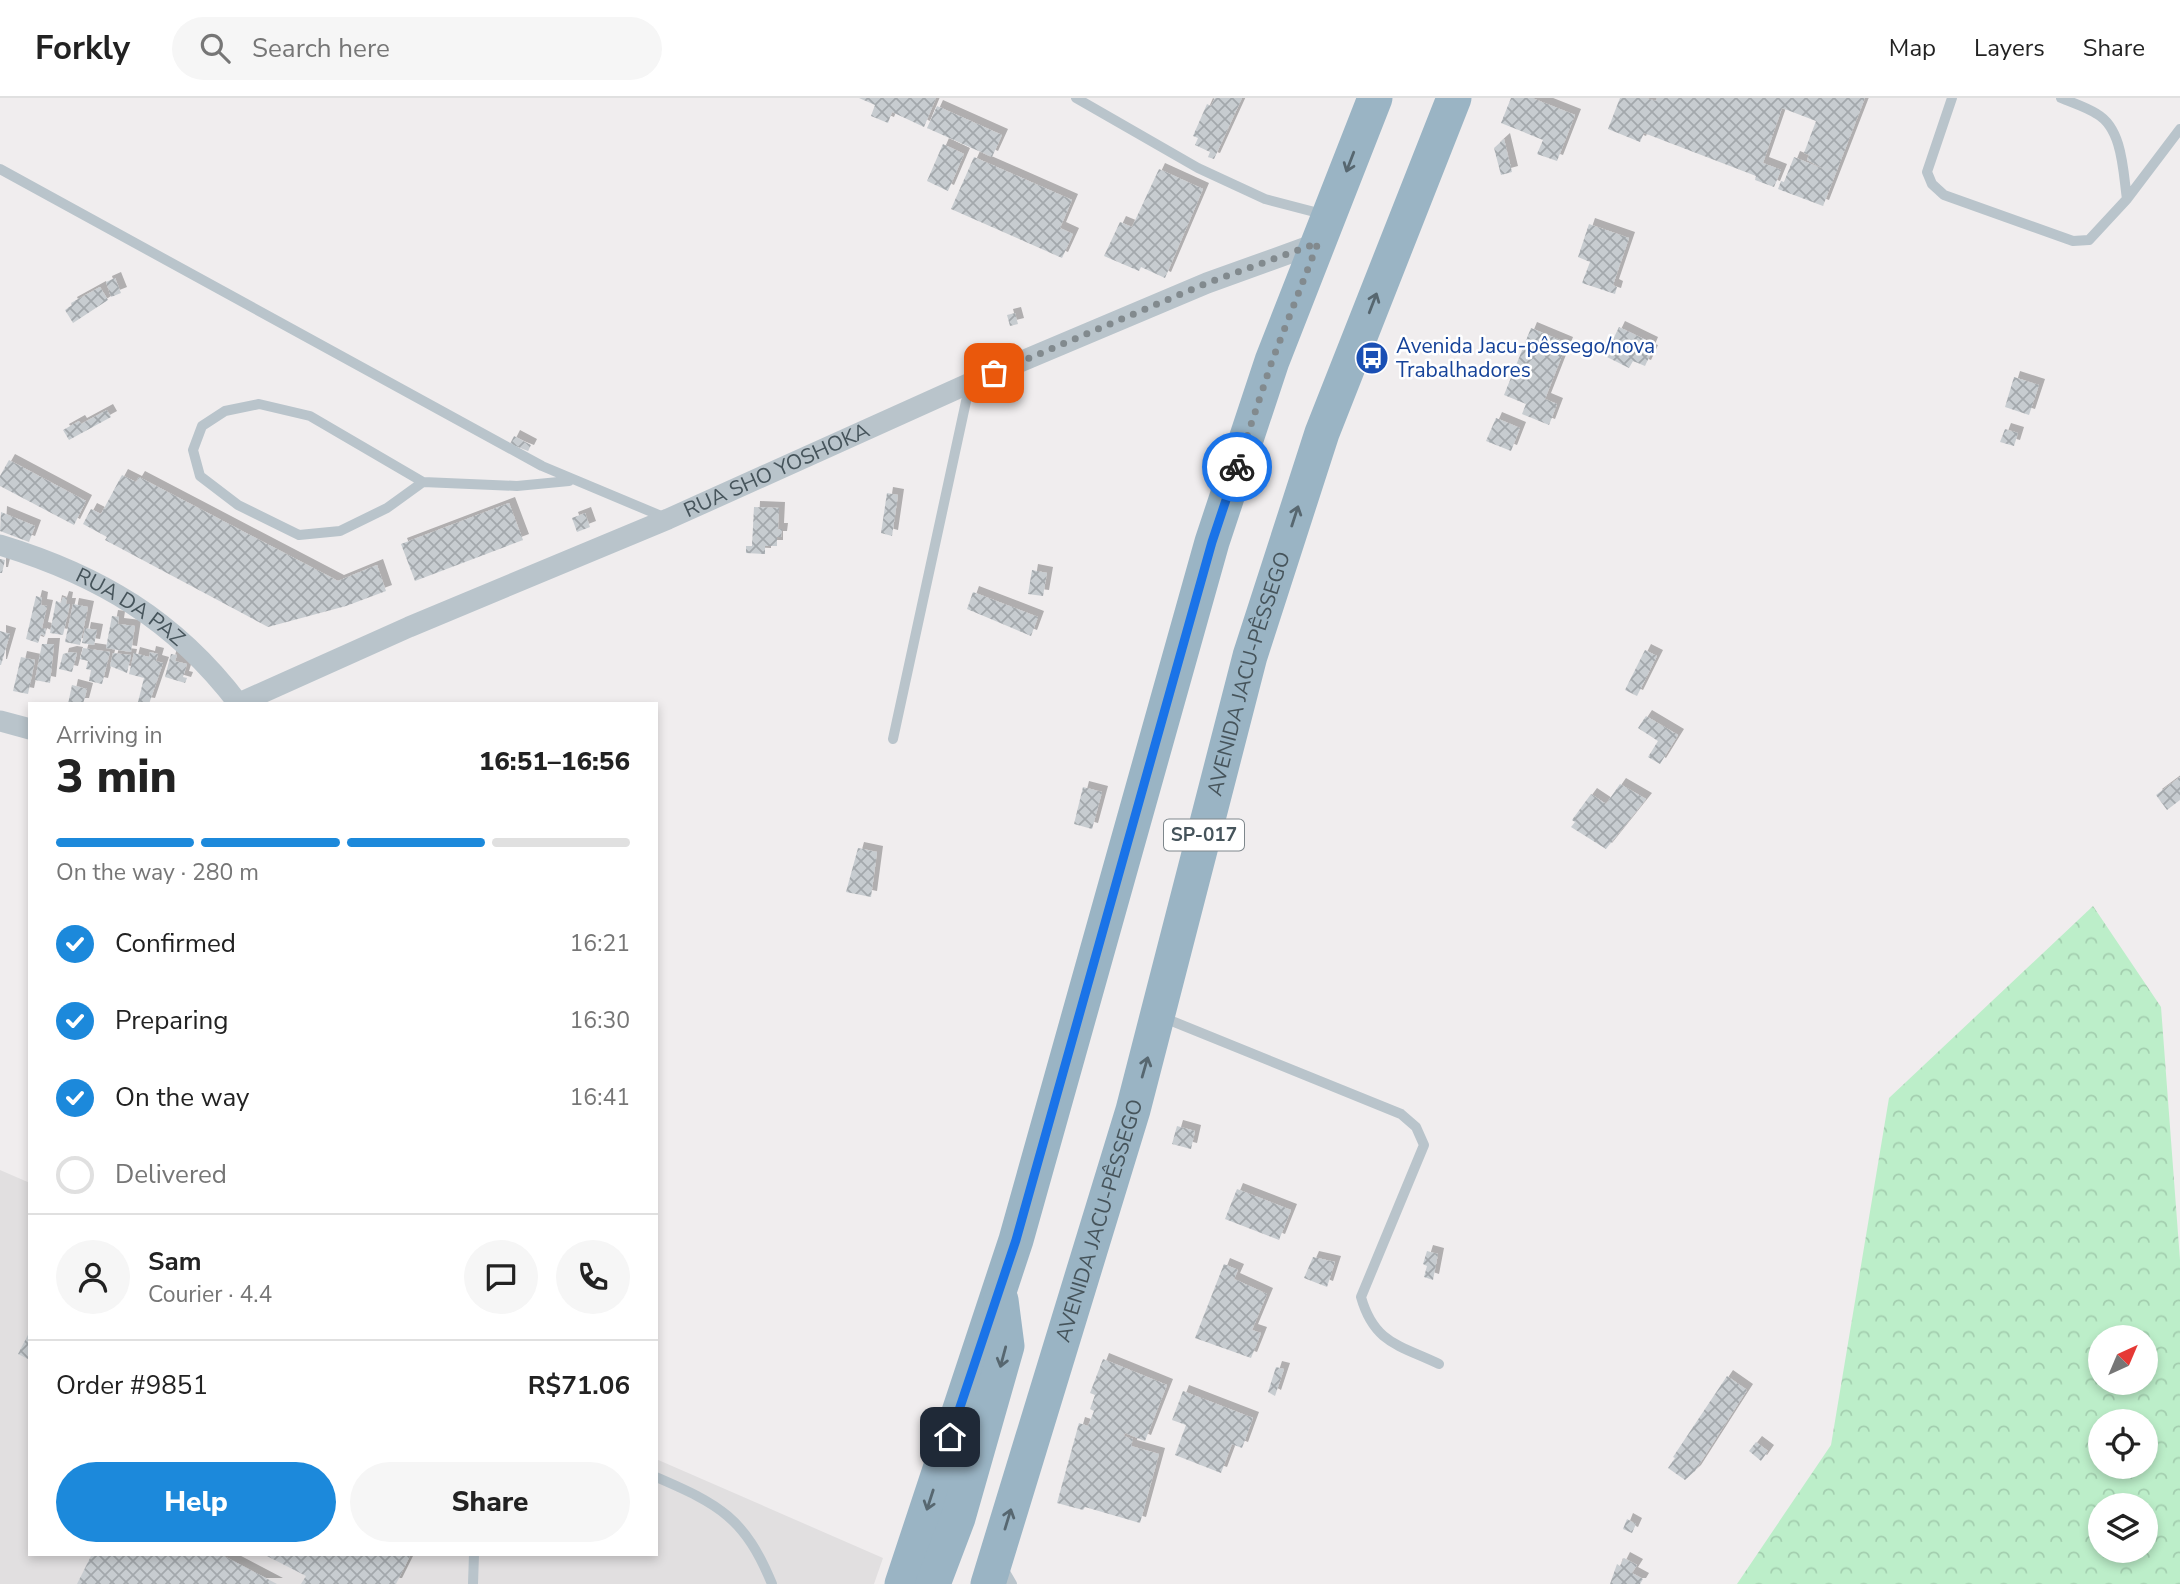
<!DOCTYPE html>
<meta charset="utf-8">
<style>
body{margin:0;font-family:"Nunito Sans",sans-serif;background:#f6f6f6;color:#222;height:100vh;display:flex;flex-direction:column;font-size:26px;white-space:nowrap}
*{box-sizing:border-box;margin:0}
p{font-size:23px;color:#767676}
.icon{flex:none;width:38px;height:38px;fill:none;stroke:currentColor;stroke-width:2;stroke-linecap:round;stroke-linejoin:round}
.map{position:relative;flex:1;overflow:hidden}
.details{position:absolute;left:28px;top:604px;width:630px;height:854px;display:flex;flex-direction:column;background:#fff;border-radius:0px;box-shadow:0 4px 10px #0003}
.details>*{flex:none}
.needle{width:46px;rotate:44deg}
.tools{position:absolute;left:2088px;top:1227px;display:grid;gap:14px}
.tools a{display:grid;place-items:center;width:70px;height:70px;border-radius:50%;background:#fff;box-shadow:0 4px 10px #0003;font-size:35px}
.pin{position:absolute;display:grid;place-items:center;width:60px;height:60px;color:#fff;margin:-30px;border-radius:14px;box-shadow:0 4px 10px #0006}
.courier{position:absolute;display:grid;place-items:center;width:70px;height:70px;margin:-35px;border:5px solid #1a73e8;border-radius:50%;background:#fff;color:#222;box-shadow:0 2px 9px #0007}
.head em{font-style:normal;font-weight:800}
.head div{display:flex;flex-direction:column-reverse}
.head{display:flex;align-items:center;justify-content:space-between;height:119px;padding:0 28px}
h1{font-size:46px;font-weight:800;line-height:52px}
.bar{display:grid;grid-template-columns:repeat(4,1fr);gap:10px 7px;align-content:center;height:84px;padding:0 28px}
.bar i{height:9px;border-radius:5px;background:#e0e0e0}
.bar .active{background:#1c89db}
.bar p{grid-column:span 4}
.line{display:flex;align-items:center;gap:18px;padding:0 28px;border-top:2px solid #e0e0e0}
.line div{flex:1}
.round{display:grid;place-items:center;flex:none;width:74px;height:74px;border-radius:37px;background:#f6f6f6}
ol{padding:0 28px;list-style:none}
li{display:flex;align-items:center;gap:21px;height:77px}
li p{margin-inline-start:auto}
li .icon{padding:7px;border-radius:50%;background:#1c89db;color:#fff;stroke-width:4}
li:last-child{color:#767676}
li i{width:38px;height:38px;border:4px solid #e0e0e0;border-radius:50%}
.action{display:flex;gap:14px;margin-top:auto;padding:14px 28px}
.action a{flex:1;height:80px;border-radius:42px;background:#1c89db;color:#fff;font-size:28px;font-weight:800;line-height:80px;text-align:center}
.action a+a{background:#f6f6f6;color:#222}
header{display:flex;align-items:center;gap:42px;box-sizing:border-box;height:98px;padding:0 35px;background:#fff;border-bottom:2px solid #e0e0e0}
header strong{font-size:33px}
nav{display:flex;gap:38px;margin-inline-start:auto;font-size:24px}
.search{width:490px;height:63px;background:#f6f6f6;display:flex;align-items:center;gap:18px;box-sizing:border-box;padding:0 24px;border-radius:38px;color:#767676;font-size:26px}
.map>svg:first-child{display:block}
</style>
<header>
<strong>Forkly</strong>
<div class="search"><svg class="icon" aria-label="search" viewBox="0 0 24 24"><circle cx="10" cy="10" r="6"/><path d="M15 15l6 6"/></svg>Search here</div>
<nav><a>Map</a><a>Layers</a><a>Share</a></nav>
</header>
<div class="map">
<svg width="2180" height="1486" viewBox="0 0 2180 1486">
<defs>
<pattern id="forest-crowns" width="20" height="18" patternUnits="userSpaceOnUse" patternTransform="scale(1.75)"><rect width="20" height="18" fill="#bceec9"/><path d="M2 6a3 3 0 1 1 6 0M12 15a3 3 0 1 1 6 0" fill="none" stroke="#a3ceaf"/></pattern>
<pattern id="building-cross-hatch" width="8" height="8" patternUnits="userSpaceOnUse" patternTransform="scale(1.75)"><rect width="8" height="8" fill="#c7ccd0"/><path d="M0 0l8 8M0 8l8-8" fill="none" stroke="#a3a8ac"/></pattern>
<filter id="shadow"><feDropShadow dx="6" dy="-6" stdDeviation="0" flood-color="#0004"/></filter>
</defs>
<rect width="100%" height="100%" fill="#f0edee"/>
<path fill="#e1dfe0" d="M 0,1072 L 30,1085 L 30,1456 L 656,1456 L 656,1361 L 883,1460 L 874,1486 L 0,1486 Z"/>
<path fill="url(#forest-crowns)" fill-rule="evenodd" d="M 2093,808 L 2161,909 L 2180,1162 L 2180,1486 L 1737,1486 L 1831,1347 L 1889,1000 ZM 2100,1239 L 2146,1239 L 2146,1284 L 2100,1284 ZM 2100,1323 L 2146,1323 L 2146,1368 L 2100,1368 ZM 2100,1407 L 2146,1407 L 2146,1452 L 2100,1452 Z"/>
<path fill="url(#building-cross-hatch)" filter="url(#shadow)" d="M 859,0 L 936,0 L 924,29 L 892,14 L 888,25 L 871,18 L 875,7 Z
M 1215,0 L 1242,0 L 1214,61 L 1208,59 L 1210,54 L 1195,47 L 1198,40 L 1193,38 L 1207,6 L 1211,8 Z
M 1511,0 L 1532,0 L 1575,17 L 1557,63 L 1537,56 L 1543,42 L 1501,25 Z
M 1620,0 L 1646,0 L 1656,3 L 1657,0 L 1865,0 L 1823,108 L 1778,91 L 1781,83 L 1784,84 L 1794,59 L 1826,72 L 1807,62 L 1809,57 L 1804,55 L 1816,23 L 1782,10 L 1763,65 L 1781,72 L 1774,89 L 1755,82 L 1756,78 L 1644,35 L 1640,44 L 1608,31 Z
M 937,8 L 1002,37 L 992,59 L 927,30 Z
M 1504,41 L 1512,74 L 1501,77 L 1494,50 Z
M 943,46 L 964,56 L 948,93 L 927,83 Z
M 974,59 L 1072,102 L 1060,130 L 1073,136 L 1062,160 L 951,111 Z
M 1159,71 L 1203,91 L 1165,180 L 1141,169 L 1139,173 L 1104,158 L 1120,124 L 1132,129 Z
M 1589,126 L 1629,140 L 1613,187 L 1617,189 L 1615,196 L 1582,185 L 1590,164 L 1578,159 Z
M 115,180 L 121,195 L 111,199 L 106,184 Z
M 100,189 L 108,202 L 73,225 L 65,212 L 72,207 L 71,205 Z
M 1015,215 L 1018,226 L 1010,228 L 1007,217 Z
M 1619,229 L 1652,245 L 1649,252 L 1652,253 L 1645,268 L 1633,263 L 1629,270 L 1605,258 Z
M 1531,230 L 1567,245 L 1545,301 L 1557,306 L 1549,327 L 1522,316 L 1526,306 L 1504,297 Z
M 2014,279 L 2039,287 L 2029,317 L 2005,309 Z
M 107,312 L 111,319 L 69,342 L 63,332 L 79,323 L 81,326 Z
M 1496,320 L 1520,330 L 1511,353 L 1486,343 Z
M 2005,331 L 2018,335 L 2014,348 L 2000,344 Z
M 514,338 L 531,347 L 528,353 L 510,346 Z
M 9,362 L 86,403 L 74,427 L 0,388 L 0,378 Z
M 122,377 L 136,384 L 139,379 L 338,483 L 377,467 L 386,493 L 346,508 L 268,529 L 105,442 L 107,439 L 83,426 L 91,411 L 101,416 Z
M 887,395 L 898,397 L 892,438 L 881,435 Z
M 509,405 L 523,442 L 415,483 L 401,446 Z
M 754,409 L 779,410 L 778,431 L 782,431 L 781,439 L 777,439 L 777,448 L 765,448 L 765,456 L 746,455 L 746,448 L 752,448 Z
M 1,414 L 35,428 L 29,444 L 0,433 Z
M 585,415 L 590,429 L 577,434 L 572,420 Z
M 0,461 L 5,462 L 2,475 L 0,475 Z
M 1032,472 L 1047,475 L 1043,498 L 1028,496 Z
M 973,494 L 1038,519 L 1031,538 L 967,511 Z
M 36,498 L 42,500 L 41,507 L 47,508 L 42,530 L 46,531 L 45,538 L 41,536 L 38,545 L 26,541 Z
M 63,499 L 67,500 L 66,506 L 70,506 L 63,537 L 50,535 L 56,503 L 61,505 Z
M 73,506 L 88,509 L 80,547 L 65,544 Z
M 112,518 L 119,519 L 118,526 L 135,528 L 131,554 L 106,550 Z
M 85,530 L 97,532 L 94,547 L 82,545 Z
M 0,533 L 10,536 L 1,567 L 0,567 Z
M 42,546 L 54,546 L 50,585 L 35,582 Z
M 83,550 L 110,554 L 102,586 L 89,583 L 91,572 L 86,571 L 88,563 L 80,561 Z
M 1645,552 L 1657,558 L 1637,598 L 1625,592 Z
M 71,554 L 77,555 L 72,574 L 59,571 L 63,556 Z
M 150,554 L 158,556 L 156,563 L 163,565 L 149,606 L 138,604 L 144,580 L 129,576 L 134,555 L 149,559 Z
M 113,555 L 131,557 L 127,575 L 110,568 Z
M 171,556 L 177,557 L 175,563 L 187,566 L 183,579 L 187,580 L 185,585 L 165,579 Z
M 21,559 L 35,562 L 28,596 L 13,593 Z
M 72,587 L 87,591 L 83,606 L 68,606 Z
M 1646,618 L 1678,637 L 1660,666 L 1648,659 L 1658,643 L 1638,630 Z
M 2180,679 L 2180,702 L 2167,712 L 2156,697 Z
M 1620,686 L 1646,701 L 1606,751 L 1571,729 L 1575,724 L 1572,722 L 1591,696 L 1606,706 Z
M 1083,689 L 1102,694 L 1092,731 L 1074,726 Z
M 858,750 L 877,754 L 871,799 L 846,794 Z
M 1177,1028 L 1195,1033 L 1191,1051 L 1172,1046 Z
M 1237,1091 L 1291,1112 L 1279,1142 L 1225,1121 Z
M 1427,1153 L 1438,1156 L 1433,1182 L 1424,1179 L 1427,1168 L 1423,1166 Z
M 1313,1159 L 1335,1164 L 1327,1189 L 1304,1180 Z
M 1224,1166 L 1238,1172 L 1234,1181 L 1267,1196 L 1252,1232 L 1261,1235 L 1251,1260 L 1195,1240 Z
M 30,1233 L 30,1262 L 18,1256 Z
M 1103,1261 L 1167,1287 L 1145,1343 L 1125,1335 L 1124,1338 L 1133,1341 L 1131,1348 L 1159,1356 L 1140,1425 L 1085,1409 L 1083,1412 L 1057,1405 L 1079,1325 L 1088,1328 L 1094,1313 L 1090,1311 L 1095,1297 L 1090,1295 Z
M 1276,1269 L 1284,1271 L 1275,1298 L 1268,1294 Z
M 1727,1278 L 1747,1292 L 1695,1373 L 1685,1382 L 1668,1370 L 1675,1360 L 1673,1359 Z
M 1183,1293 L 1253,1320 L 1242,1350 L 1232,1346 L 1221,1375 L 1175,1357 L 1186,1327 L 1172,1322 Z
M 1756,1344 L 1768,1353 L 1761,1363 L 1749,1353 Z
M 1627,1421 L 1636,1426 L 1632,1435 L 1623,1431 Z
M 92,1456 L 220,1456 L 277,1486 L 77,1486 Z
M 263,1456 L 411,1456 L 396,1486 L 301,1486 L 306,1478 Z
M 1624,1460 L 1637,1467 L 1632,1475 L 1643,1481 L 1640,1486 L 1610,1486 L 1617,1466 L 1620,1468 Z"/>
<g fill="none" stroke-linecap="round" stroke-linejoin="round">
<path stroke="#b9c4cb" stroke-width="10" d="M 1076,0 L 1198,70 L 1265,101 L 1326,117
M 1952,0 L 1927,74 L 1932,86 L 1944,97 L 2073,143 L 2089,142 L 2127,101 L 2180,31
M 2061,0 C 2073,5 2086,9 2097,16 C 2123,31 2123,74 2127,101
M 0,71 L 542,368 L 666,420
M 423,384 L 387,410 L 340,433 L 299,437 L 238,407 L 200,378 L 193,352 L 202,328 L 225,313 L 259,306 L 310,318 L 423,384 L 517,388 L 569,383
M 893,641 L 970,285
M 1162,919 L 1401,1016 L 1416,1029 L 1424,1047 L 1361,1199 C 1374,1245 1399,1247 1439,1266
M 656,1379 C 719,1406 745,1420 772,1486
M 1001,1467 L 1012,1486
M 473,1486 L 474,1456"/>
<g stroke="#b9c4cb" stroke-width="21">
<path id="s1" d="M 0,447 C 99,477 175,522 238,605"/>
<path id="s2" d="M 237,606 L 409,529 L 668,421 L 970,285 L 1207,185 L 1318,145"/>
<path d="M 0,623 L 30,631"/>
</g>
<g stroke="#9ab4c4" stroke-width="35">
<path d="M 902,1486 L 1016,1142 L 1212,444 L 1272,263 L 1375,0"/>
<path d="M 933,1486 L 958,1420 L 1007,1248 L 1001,1202"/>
<path id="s3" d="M 988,1486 L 1133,1012 L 1250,558 L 1322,335 L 1454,0"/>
</g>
</g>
<defs><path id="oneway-shaft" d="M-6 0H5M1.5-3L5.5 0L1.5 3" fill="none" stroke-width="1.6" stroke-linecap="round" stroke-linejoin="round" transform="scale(1.75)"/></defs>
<g stroke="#576770">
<use href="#oneway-shaft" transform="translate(1350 64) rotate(111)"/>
<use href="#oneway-shaft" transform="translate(1373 205) rotate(-69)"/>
<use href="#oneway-shaft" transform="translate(1295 418) rotate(-72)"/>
<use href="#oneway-shaft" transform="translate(1145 969) rotate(-74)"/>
<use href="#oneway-shaft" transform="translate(1003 1259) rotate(105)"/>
<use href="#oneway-shaft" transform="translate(930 1402) rotate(108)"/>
<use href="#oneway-shaft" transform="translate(1008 1421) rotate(-73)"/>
</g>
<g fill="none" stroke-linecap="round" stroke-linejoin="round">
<path stroke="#828a8e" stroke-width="7" stroke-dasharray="0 12.6" d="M 994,275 L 1207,185 L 1318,145 L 1272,263 L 1237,369"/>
<path stroke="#1a73e8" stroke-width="9" d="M 950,1339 L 1016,1142 L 1212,444 L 1237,369"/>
</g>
<defs>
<symbol id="bus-disc" viewBox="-11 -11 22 22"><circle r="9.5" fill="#1a4fb4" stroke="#fff"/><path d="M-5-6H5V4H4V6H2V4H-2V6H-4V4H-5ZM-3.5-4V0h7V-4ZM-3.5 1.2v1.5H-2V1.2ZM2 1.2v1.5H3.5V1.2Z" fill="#fff"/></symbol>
</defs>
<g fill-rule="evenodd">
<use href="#bus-disc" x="1353" y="241" width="38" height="38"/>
</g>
<g text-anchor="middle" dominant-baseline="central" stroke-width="5" stroke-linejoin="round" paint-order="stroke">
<rect fill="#fff" stroke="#7e878c" stroke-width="2" x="1164" y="721.5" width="80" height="31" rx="5"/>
<g font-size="19" font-weight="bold" fill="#46545b">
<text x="1204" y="737">SP-017</text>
</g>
<g font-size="21" fill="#164399" stroke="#fff" text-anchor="start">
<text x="1396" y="248">Avenida Jacu-pêssego/nova<tspan x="1396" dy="24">Trabalhadores</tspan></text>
</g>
<g font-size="21" fill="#46545b" stroke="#fff">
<text stroke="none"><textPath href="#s2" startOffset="588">RUA SHO YOSHOKA</textPath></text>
<text stroke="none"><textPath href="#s1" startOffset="145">RUA DA PAZ</textPath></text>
<text stroke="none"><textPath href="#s3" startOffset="947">AVENIDA JACU-PÊSSEGO</textPath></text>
<text stroke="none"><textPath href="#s3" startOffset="380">AVENIDA JACU-PÊSSEGO</textPath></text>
</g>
</g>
</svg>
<div class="tools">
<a><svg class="needle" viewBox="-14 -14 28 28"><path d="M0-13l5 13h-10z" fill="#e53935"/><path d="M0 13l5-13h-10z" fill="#767676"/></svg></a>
<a><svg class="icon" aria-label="locate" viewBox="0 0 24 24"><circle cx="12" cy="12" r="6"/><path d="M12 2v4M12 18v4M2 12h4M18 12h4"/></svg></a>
<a><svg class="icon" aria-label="layers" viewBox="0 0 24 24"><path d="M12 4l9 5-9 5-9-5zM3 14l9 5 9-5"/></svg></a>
</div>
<div class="pin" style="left:994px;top:275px;background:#ea580c"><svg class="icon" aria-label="bag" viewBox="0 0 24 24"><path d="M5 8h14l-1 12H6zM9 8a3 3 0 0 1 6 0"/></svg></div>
<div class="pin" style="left:950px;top:1339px;background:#1f2937"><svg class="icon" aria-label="home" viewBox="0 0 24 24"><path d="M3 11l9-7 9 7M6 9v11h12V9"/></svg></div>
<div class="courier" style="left:1237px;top:369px"><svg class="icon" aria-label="bike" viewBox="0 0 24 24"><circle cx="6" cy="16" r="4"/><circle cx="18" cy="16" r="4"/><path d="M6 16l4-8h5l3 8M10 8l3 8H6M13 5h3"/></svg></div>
<section class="details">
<div class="head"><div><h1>3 min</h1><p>Arriving in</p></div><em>16:51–16:56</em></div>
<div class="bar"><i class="active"></i><i class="active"></i><i class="active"></i><i></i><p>On the way · 280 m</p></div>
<ol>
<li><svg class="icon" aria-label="check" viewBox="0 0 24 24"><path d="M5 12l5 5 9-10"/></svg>Confirmed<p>16:21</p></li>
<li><svg class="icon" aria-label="check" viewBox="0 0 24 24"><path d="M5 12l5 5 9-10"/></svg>Preparing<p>16:30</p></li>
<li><svg class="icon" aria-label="check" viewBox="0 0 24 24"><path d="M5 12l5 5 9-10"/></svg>On the way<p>16:41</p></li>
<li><i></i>Delivered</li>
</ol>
<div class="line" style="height:126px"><a class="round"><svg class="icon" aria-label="person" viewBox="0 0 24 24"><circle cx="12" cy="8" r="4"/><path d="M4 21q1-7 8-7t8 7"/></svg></a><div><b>Sam</b><p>Courier · 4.4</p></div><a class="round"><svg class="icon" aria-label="chat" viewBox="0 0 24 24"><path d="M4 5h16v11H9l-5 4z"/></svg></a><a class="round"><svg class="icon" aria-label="phone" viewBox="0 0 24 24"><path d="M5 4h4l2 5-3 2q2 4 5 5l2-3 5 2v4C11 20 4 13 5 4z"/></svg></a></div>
<div class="line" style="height:91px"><div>Order #9851</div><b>R$71.06</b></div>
<div class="action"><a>Help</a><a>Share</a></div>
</section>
</div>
